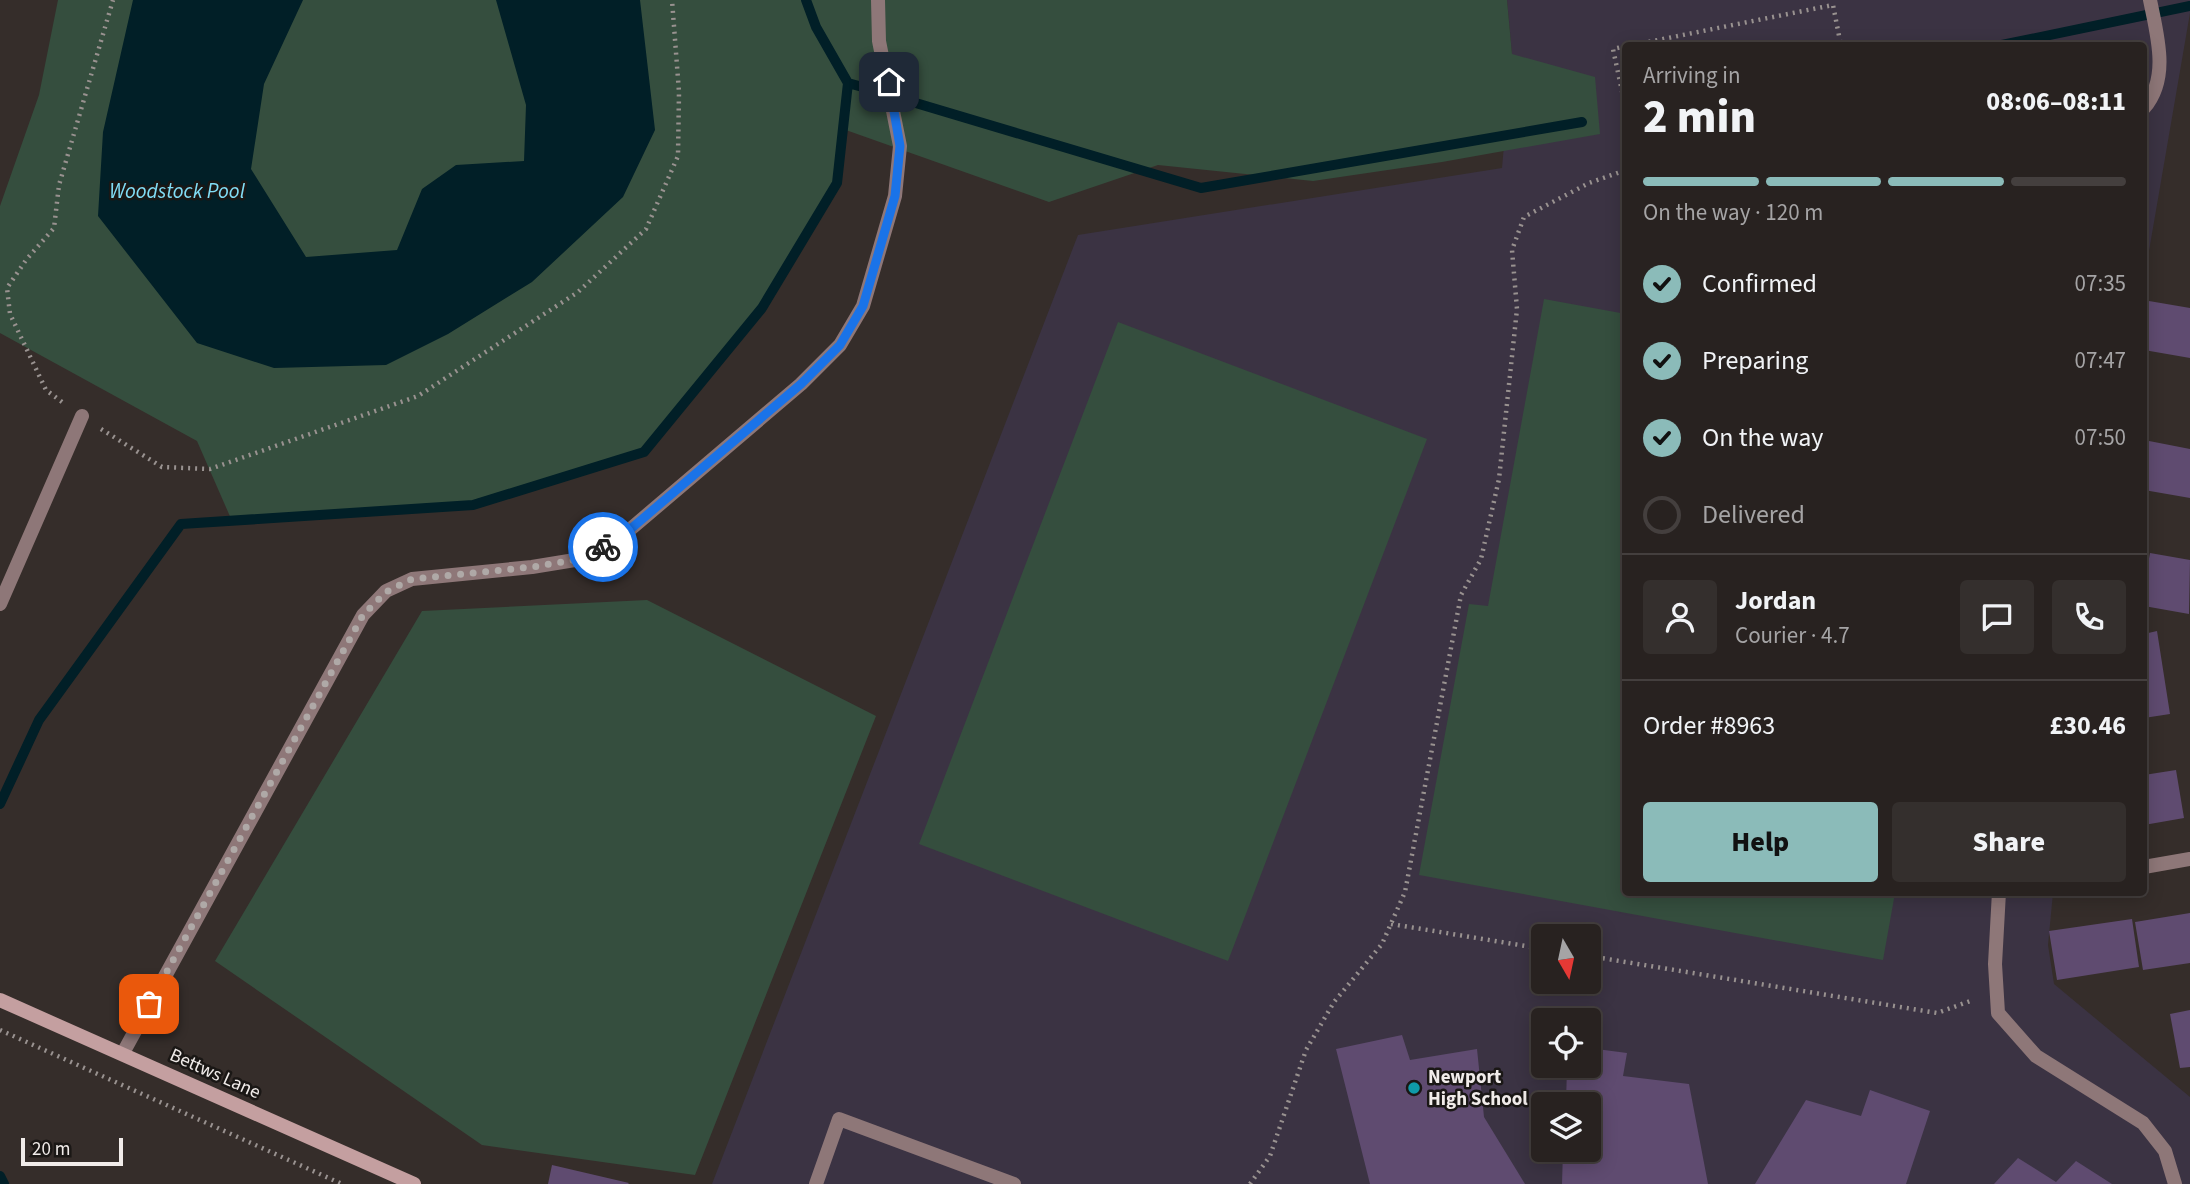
<!DOCTYPE html>
<meta charset="utf-8">
<style>
body{margin:0;font-family:"Source Sans 3",sans-serif;background:#342f2d;color:#f1f3f6;height:100vh;display:flex;flex-direction:column;font-size:26px;white-space:nowrap}
*{box-sizing:border-box;margin:0}
p{font-size:23px;color:#a5a4a5}
.icon{flex:none;width:38px;height:38px;fill:none;stroke:currentColor;stroke-width:2;stroke-linecap:round;stroke-linejoin:round}
.map{position:relative;flex:1;overflow:hidden}
.details{position:absolute;left:1622px;top:42px;width:525px;height:854px;display:flex;flex-direction:column;background:#282220;border-radius:7px;box-shadow:0 4px 18px #0003,0 0 0 2px #443f3e}
.details>*{flex:none}
.needle{width:46px;rotate:171deg}
.tools{position:absolute;left:1531px;top:924px;display:grid;gap:14px}
.tools a{display:grid;place-items:center;width:70px;height:70px;border-radius:7px;background:#282220;box-shadow:0 4px 18px #0003,0 0 0 2px #443f3e;font-size:35px}
.scale{position:absolute;left:21px;bottom:18px;width:102px;box-sizing:border-box;padding-left:7px;border:4px solid #f1ecea;border-top:0;font-size:19px;line-height:24px;white-space:nowrap;color:#f1ecea;-webkit-text-stroke:5px #1a1715;paint-order:stroke}
.pin{position:absolute;display:grid;place-items:center;width:60px;height:60px;color:#fff;margin:-30px;border-radius:14px;box-shadow:0 4px 10px #0006}
.courier{position:absolute;display:grid;place-items:center;width:70px;height:70px;margin:-35px;border:5px solid #1a73e8;border-radius:50%;background:#fff;color:#222;box-shadow:0 2px 9px #0007}
.head em{font-style:normal;font-weight:800}
.head div{display:flex;flex-direction:column-reverse}
.head{display:flex;align-items:center;justify-content:space-between;height:119px;padding:0 21px}
h1{font-size:46px;font-weight:800;line-height:52px}
.bar{display:grid;grid-template-columns:repeat(4,1fr);gap:10px 7px;align-content:center;height:84px;padding:0 21px}
.bar i{height:9px;border-radius:5px;background:#443f3e}
.bar .current{background:#8bbbb9}
.bar p{grid-column:span 4}
.line{display:flex;align-items:center;gap:18px;padding:0 21px;border-top:2px solid #443f3e}
.line div{flex:1}
.round{display:grid;place-items:center;flex:none;width:74px;height:74px;border-radius:7px;background:#342f2d}
ol{padding:0 21px;list-style:none}
li{display:flex;align-items:center;gap:21px;height:77px}
li p{margin-inline-start:auto}
li .icon{padding:7px;border-radius:50%;background:#8bbbb9;color:#111;stroke-width:4}
li:last-child{color:#a5a4a5}
li i{width:38px;height:38px;border:4px solid #443f3e;border-radius:50%}
.button{display:flex;gap:14px;margin-top:auto;padding:14px 21px}
.button a{flex:1;height:80px;border-radius:7px;background:#8bbbb9;color:#111;font-size:28px;font-weight:800;line-height:80px;text-align:center}
.button a+a{background:#342f2d;color:#f1f3f6}
.map>svg:first-child{display:block}
</style>
<div class="map">
<svg width="2190" height="1184" viewBox="0 0 2190 1184">
<rect width="100%" height="100%" fill="#352d2a"/>
<path fill="#3b3343" fill-rule="evenodd" d="M 1507,0 L 2190,0 L 2190,13 L 2144,280 L 2144,46 L 1626,46 L 1626,892 L 2053,893 L 2048,945 L 2054,984 L 2190,1097 L 2190,1184 L 712,1184 L 1078,235 L 1502,168 L 1512,54 ZM 1544,936 L 1589,936 L 1589,982 L 1544,982 ZM 1544,1020 L 1589,1020 L 1589,1066 L 1544,1066 ZM 1544,1104 L 1589,1104 L 1589,1150 L 1544,1150 Z"/>
<path fill="#354e3e" d="M 58,0 L 1507,0 L 1512,54 L 1595,77 L 1600,134 L 1442,162 L 1313,181 L 1158,165 L 1049,202 L 843,129 L 837,183 L 762,308 L 644,452 L 473,505 L 232,521 L 197,441 L 0,333 L 0,206 L 39,95 Z
M 1544,299 L 1626,314 L 1626,892 L 1895,893 L 1883,960 L 1419,875 L 1469,604 L 1488,606 Z
M 1118,322 L 1427,439 L 1228,961 L 919,844 Z
M 647,600 L 876,716 L 695,1175 L 482,1145 L 215,961 L 422,611 Z"/>
<path fill="#011f27" d="M 133,0 L 303,0 L 264,84 L 251,169 L 306,257 L 397,250 L 422,189 L 456,165 L 524,161 L 526,105 L 496,0 L 640,0 L 655,130 L 623,197 L 532,282 L 448,334 L 386,365 L 274,368 L 197,343 L 98,216 L 103,132 Z"/>
<g fill="none" stroke-linecap="round" stroke-linejoin="round">
<path stroke="#011f27" stroke-width="10" d="M 806,0 L 816,27 L 848,83 L 877,91
M 1997,46 L 2190,6
M 899,98 L 1201,188 L 1582,122
M 0,804 L 39,720 L 181,524 L 473,505 L 644,452 L 762,308 L 837,183 L 848,83
M 0,1176 L 4,1184"/>
</g>
<path fill="#5f4b70" d="M 2149,301 L 2190,308 L 2190,358 L 2144,350 L 2144,329 Z
M 2144,440 L 2190,449 L 2190,498 L 2144,490 Z
M 2150,553 L 2190,560 L 2189,614 L 2144,606 L 2144,586 Z
M 2157,631 L 2170,714 L 2144,718 L 2144,634 Z
M 2176,770 L 2184,818 L 2144,825 L 2144,775 Z
M 2190,913 L 2190,963 L 2143,970 L 2135,922 Z
M 2132,919 L 2139,967 L 2057,980 L 2049,931 Z
M 2190,1010 L 2190,1067 L 2180,1068 L 2170,1014 Z
M 1402,1035 L 1410,1060 L 1477,1049 L 1484,1117 L 1525,1184 L 1370,1184 L 1336,1049 Z
M 1589,1048 L 1627,1053 L 1623,1076 L 1689,1084 L 1708,1184 L 1562,1184 L 1563,1150 L 1589,1150 L 1589,1104 L 1566,1104 L 1567,1066 L 1589,1066 Z
M 1870,1090 L 1930,1111 L 1906,1184 L 1755,1184 L 1806,1100 L 1861,1116 Z
M 2018,1158 L 2056,1182 L 2076,1161 L 2112,1184 L 1994,1184 Z
M 552,1165 L 629,1183 L 628,1184 L 548,1184 Z"/>
<g fill="none" stroke-linecap="round" stroke-linejoin="round">
<path stroke="#999290" stroke-width="4.5" stroke-dasharray="2 5" stroke-linecap="butt" d="M 1626,46 L 1613,49 L 1626,110
M 1628,46 L 1833,5 L 1841,46
M 62,402 L 46,390 L 10,314 L 7,288 L 26,260 L 54,228 L 59,185 L 113,0
M 101,429 L 162,467 L 210,469 L 418,396 L 578,292 L 646,229 L 678,156 L 679,92 L 672,0
M 1391,924 L 1544,949
M 1589,956 L 1937,1013 L 1973,1000
M 0,1030 L 342,1184
M 1250,1184 L 1270,1156 L 1306,1050 L 1334,1002 L 1382,944 L 1405,892 L 1461,595 L 1481,559 L 1499,479 L 1517,309 L 1512,250 L 1524,217 L 1589,183 L 1626,170"/>
<path stroke="#8e7778" stroke-width="14" d="M 2144,108 C 2170,78 2157,35 2150,0
M 0,604 L 82,416
M 1999,892 L 1995,964 L 1998,1013 L 2036,1056 L 2143,1123 L 2165,1151 L 2175,1184
M 123,1053 L 363,615 L 386,591 L 412,579 L 532,567 L 581,559 L 620,538 L 801,384 L 840,345 L 863,306 L 895,196 L 900,146 L 879,41 L 878,0
M 816,1184 L 839,1119 L 1014,1184"/>
<path stroke="#8e7778" stroke-width="14" d="M 2144,867 L 2190,859"/>
<path stroke="#c49fa0" stroke-width="14" d="M 0,1000 L 414,1184"/>
</g>
<g fill="none" stroke-linecap="round" stroke-linejoin="round">
<path stroke="#afa9a7" stroke-width="7" stroke-dasharray="0 12.6" d="M 149,1004 L 363,615 L 386,592 L 412,579 L 532,567 L 581,559 L 603,547"/>
<path stroke="#1a73e8" stroke-width="9" d="M 603,547 L 620,538 L 801,384 L 840,345 L 863,306 L 895,196 L 900,146 L 889,82"/>
</g>
<circle fill="#0f9aa8" stroke="#1a1715" stroke-width="2.5" cx="1414" cy="1088" r="7"/>
<g text-anchor="middle" dominant-baseline="central" stroke-width="5" stroke-linejoin="round" paint-order="stroke">
<g font-size="19" fill="#f1ecea" stroke="#1a1715">
<text transform="translate(215 1074) rotate(24)">Bettws Lane</text>
</g>
<g font-size="19" font-weight="bold" fill="#f1ecea" stroke="#1a1715" text-anchor="start">
<text x="1428" y="1077">Newport<tspan x="1428" dy="22">High School</tspan></text>
</g>
<g font-size="21" font-style="italic" fill="#80dcf5" stroke="#1a1715">
<text x="177" y="191">Woodstock Pool</text>
</g>
</g>
</svg>
<div class="tools">
<a><svg class="needle" viewBox="-14 -14 28 28"><path d="M0-13l5 13h-10z" fill="#e53935"/><path d="M0 13l5-13h-10z" fill="#a5a4a5"/></svg></a>
<a><svg class="icon" aria-label="locate" viewBox="0 0 24 24"><circle cx="12" cy="12" r="6"/><path d="M12 2v4M12 18v4M2 12h4M18 12h4"/></svg></a>
<a><svg class="icon" aria-label="layers" viewBox="0 0 24 24"><path d="M12 4l9 5-9 5-9-5zM3 14l9 5 9-5"/></svg></a>
</div>
<div class="scale">20 m</div>
<div class="pin" style="left:149px;top:1004px;background:#ea580c"><svg class="icon" aria-label="bag" viewBox="0 0 24 24"><path d="M5 8h14l-1 12H6zM9 8a3 3 0 0 1 6 0"/></svg></div>
<div class="pin" style="left:889px;top:82px;background:#1f2937"><svg class="icon" aria-label="home" viewBox="0 0 24 24"><path d="M3 11l9-7 9 7M6 9v11h12V9"/></svg></div>
<div class="courier" style="left:603px;top:547px"><svg class="icon" aria-label="bike" viewBox="0 0 24 24"><circle cx="6" cy="16" r="4"/><circle cx="18" cy="16" r="4"/><path d="M6 16l4-8h5l3 8M10 8l3 8H6M13 5h3"/></svg></div>
<section class="details">
<div class="head"><div><h1>2 min</h1><p>Arriving in</p></div><em>08:06–08:11</em></div>
<div class="bar"><i class="current"></i><i class="current"></i><i class="current"></i><i></i><p>On the way · 120 m</p></div>
<ol>
<li><svg class="icon" aria-label="check" viewBox="0 0 24 24"><path d="M5 12l5 5 9-10"/></svg>Confirmed<p>07:35</p></li>
<li><svg class="icon" aria-label="check" viewBox="0 0 24 24"><path d="M5 12l5 5 9-10"/></svg>Preparing<p>07:47</p></li>
<li><svg class="icon" aria-label="check" viewBox="0 0 24 24"><path d="M5 12l5 5 9-10"/></svg>On the way<p>07:50</p></li>
<li><i></i>Delivered</li>
</ol>
<div class="line" style="height:126px"><a class="round"><svg class="icon" aria-label="person" viewBox="0 0 24 24"><circle cx="12" cy="8" r="4"/><path d="M4 21q1-7 8-7t8 7"/></svg></a><div><b>Jordan</b><p>Courier · 4.7</p></div><a class="round"><svg class="icon" aria-label="chat" viewBox="0 0 24 24"><path d="M4 5h16v11H9l-5 4z"/></svg></a><a class="round"><svg class="icon" aria-label="phone" viewBox="0 0 24 24"><path d="M5 4h4l2 5-3 2q2 4 5 5l2-3 5 2v4C11 20 4 13 5 4z"/></svg></a></div>
<div class="line" style="height:91px"><div>Order #8963</div><b>£30.46</b></div>
<div class="button"><a>Help</a><a>Share</a></div>
</section>
</div>
